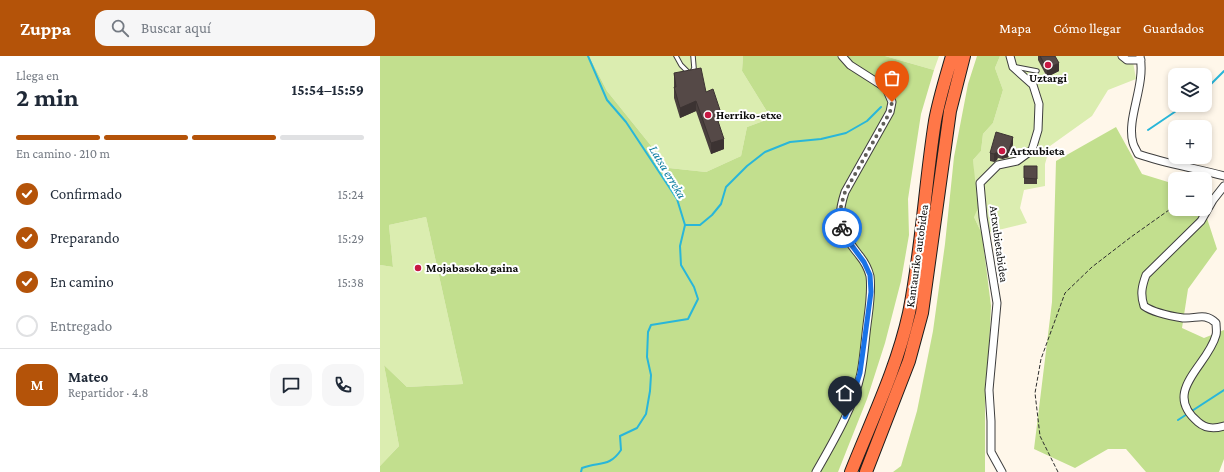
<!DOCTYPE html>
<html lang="es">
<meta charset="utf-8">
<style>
body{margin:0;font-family:"Crimson Pro",serif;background:#f6f6f7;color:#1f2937;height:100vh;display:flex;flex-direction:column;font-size:15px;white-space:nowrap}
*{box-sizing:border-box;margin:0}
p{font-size:13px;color:#747a83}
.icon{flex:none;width:22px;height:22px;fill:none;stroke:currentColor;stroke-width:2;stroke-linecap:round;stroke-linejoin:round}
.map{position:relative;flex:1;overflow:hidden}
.panel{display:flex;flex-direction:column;background:#fff;width:380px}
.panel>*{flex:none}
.buttons{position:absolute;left:788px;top:12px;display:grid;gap:8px}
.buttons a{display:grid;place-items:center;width:44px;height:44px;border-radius:8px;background:#fff;box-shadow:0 2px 6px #0003;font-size:20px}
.pin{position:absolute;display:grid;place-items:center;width:34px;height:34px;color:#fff;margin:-41px -17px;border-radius:50% 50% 50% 0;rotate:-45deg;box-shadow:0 0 4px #0007}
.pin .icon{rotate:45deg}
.courier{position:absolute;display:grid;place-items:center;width:40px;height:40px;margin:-20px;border:3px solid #1a73e8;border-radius:50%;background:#fff;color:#222;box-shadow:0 1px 5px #0007}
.overview em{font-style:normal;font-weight:700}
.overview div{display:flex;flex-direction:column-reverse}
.overview{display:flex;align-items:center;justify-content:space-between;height:68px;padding:0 16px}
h1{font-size:26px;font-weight:700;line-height:30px}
.bar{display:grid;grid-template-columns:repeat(4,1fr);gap:6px 4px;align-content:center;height:48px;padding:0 16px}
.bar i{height:5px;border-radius:3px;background:#e0e1e3}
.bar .on{background:#b45309}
.bar p{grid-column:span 4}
.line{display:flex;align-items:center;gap:10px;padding:0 16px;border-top:1px solid #e0e1e3}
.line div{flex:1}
.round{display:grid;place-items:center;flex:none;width:42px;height:42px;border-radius:12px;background:#f6f6f7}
ol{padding:0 16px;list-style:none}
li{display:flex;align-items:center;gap:12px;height:44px}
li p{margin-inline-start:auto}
li .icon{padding:4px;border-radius:50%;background:#b45309;color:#fff;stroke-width:4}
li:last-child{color:#747a83}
li i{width:22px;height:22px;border:2px solid #e0e1e3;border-radius:50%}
header{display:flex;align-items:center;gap:24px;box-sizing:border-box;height:56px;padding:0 20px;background:#b45309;color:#fff}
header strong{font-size:19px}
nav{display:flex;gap:22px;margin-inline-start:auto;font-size:14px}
.search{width:280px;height:36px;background:#f6f6f7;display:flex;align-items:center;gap:10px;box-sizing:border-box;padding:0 14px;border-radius:12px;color:#747a83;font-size:15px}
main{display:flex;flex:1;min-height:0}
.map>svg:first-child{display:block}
</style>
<header>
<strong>Zuppa</strong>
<div class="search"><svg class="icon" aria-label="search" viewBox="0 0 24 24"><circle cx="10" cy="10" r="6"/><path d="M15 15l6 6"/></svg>Buscar aquí</div>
<nav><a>Mapa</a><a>Cómo llegar</a><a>Guardados</a></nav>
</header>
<main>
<section class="panel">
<div class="overview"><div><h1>2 min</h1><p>Llega en</p></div><em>15:54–15:59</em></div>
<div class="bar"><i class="on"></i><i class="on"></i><i class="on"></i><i></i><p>En camino · 210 m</p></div>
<ol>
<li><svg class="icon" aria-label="check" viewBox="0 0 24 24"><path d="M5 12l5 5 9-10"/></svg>Confirmado<p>15:24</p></li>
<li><svg class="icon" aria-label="check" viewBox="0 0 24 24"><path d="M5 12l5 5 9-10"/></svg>Preparando<p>15:29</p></li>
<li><svg class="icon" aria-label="check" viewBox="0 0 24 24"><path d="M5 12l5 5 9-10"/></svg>En camino<p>15:38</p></li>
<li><i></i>Entregado</li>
</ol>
<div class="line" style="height:72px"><b class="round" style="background:#b45309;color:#fff">M</b><div><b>Mateo</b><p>Repartidor · 4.8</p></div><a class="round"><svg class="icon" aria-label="chat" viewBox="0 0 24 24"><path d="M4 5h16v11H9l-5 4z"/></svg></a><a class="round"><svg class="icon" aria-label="phone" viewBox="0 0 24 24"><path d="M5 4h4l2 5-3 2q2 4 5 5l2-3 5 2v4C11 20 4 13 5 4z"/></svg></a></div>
</section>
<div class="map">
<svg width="844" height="416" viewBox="0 0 844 416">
<rect width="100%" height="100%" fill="#fff7ea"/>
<path fill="#dbedb0" d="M 209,0 L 363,0 L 362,15 L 391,62 L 367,71 L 361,100 L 326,116 L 289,112 L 227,35 Z
M 505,0 L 559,0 L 554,14 Z
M 620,0 L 752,0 L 756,23 L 728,34 L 712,60 L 670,90 L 665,108 L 665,130 L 644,134 L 640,152 L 647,167 L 602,178 L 594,161 L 594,125 L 593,104 L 601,95 L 603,78 L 613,67 L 623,34 L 615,12 Z
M 46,161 L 83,328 L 27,331 L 4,309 L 19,390 L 0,410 L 0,209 L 13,211 L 9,169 Z"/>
<path fill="#c2df8e" d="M 0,0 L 209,0 L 227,35 L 289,112 L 326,116 L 361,100 L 367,71 L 391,62 L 362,15 L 363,0 L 505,0 L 554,14 L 541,58 L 528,143 L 529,179 L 521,225 L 505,287 L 487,343 L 458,416 L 0,416 L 0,410 L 19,390 L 4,309 L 27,331 L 83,328 L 46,161 L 9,169 L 13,211 L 0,209 Z
M 597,0 L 620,0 L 615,12 L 623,34 L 613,67 L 603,78 L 601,95 L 593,104 L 598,152 L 594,161 L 602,178 L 611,250 L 609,295 L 605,330 L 605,416 L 513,416 L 521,410 L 537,355 L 553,275 L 565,188 L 574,101 L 588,28 Z
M 736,71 L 762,118 L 788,126 L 795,131 L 795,153 L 824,153 L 837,193 L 808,233 L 802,272 L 824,282 L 844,274 L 844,403 L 839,416 L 766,416 L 746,393 L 728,393 L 695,412 L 654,393 L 672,246 L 676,105 Z"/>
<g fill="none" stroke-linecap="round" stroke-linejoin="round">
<path stroke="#29b6d9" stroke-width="2" d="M 825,34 L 844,15
M 768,74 L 805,49
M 305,169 L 320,169 L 332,159 L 341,148 L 346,131 L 367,110 L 385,96 L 410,86 L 441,83 L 466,77 L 487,65 L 501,51
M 798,364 L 844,334
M 201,416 L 202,412 C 219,405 229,412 241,394 L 240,380 L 257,372 L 266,358 L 270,335 L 271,319 L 267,301 L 268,276 L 271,269 L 308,263 L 318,243 L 314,231 L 301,209 L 300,190 L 305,169 L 297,143 L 246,66 L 227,44 L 208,0"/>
<defs>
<path id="lane" d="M 296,0 L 301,9 L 309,17 L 312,16 L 314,12 L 313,0
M 636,11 L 657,15"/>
<path id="street" d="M 742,0 L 747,4 L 761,4
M 760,0 C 766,30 746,62 753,87 C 754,91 757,95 758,98 C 786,108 816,112 844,120
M 844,130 L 833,144 L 821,165 L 766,219 C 762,230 760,238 764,250 C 774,257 790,260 803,262 C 816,263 825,256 836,267 C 836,271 837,276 836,279 C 828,310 781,335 818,366 C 826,373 834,373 844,370
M 436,416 C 453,386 474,351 481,317 C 484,301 485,285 487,269 C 489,253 492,236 490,220 C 488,212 484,205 479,199 C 460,175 455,166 465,136 L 510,56 L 512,46 L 506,32 L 470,9 L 462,0
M 622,416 L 611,396 L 611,365 L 609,334 L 617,247 L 603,161 L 600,127 L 618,109 L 637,105 L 652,94 L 658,74 L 659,48 L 653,29 L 633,11 L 630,0"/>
<path id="highway" d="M 471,416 C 492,363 517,312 529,257 C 542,193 545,128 555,65 C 559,43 566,21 572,0
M 486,416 L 529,305 L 542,257 L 570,55 L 584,0"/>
</defs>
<use href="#lane" stroke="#3e3e3e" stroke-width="5.5"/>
<use href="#street" stroke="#3e3e3e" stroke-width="9"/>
<use href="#highway" stroke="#1c1c1c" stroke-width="14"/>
<path stroke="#2d2d2d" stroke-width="1" stroke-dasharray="4 2" stroke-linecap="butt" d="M 825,139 L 830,137
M 678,416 L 660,380 L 655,337 L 661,303 L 685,237 L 712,211 L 751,181 L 789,154 L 795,152"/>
<use href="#lane" stroke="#fff" stroke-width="3.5"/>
<use href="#street" stroke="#fff" stroke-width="7"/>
<use href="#highway" stroke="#ff7748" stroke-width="12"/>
</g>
<path fill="#493f3d" d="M 658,0 L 675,0 L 679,15 L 667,21 L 658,4 Z
M 294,17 L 326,36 L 340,65 L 338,65 L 344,93 L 331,98 L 316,55 L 300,62 L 294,42 Z
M 633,88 L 629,101 L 622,103 L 618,102 L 617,104 L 614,106 L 610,105 L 610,97 Z
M 644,110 L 657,110 L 657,128 L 644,128 Z"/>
<path fill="#3c3332" d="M 679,7 L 679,15 L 667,21 L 667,13 Z
M 316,45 L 316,55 L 300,62 L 300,52 Z
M 340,54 L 340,65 L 335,66 L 335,56 Z
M 633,81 L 633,88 L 629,101 L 622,103 L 622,95 Z
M 344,83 L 344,93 L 331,98 L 331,87 Z
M 618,94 L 617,104 L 614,106 L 614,98 Z"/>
<path fill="#554947" stroke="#3c3332" d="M 660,0 L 675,0 L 679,7 L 667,13 Z
M 321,12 L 326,36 L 333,33 L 340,54 L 335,56 L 344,83 L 331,87 L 316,45 L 300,52 L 294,31 L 296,31 L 294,17 Z
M 616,76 L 633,81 L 629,94 L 622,95 L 618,94 L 617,96 L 614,98 L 610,97 Z
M 644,110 L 657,110 L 657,123 L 644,122 Z"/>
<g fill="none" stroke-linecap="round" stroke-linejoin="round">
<path stroke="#605e59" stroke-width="4" stroke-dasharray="0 7.2" d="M 462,172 C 457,161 462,146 465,136 L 510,56 L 512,46"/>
<path stroke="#1a73e8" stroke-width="5" d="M 462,172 L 467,183 L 484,206 L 490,219 L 491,236 L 480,317 L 470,349 L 465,361"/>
</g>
<g fill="#c71843" stroke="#fff" stroke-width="1.5">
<circle cx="668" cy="9" r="4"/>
<circle cx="328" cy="59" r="4"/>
<circle cx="622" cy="95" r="4"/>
<circle cx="38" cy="212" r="4"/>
</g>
<g text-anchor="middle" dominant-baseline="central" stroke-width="4" stroke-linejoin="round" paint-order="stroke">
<g font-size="12" font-weight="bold" fill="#0b0b0b" stroke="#fff" text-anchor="start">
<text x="668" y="22" text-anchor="middle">Uztargi</text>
<text x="336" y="59">Herriko-etxe</text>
<text x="630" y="95">Artxubieta</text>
<text x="46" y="212">Mojabasoko gaina</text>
</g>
<g font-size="12" fill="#0b0b0b" stroke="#fff">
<text transform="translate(619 188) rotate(82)">Artxubietabidea</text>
<text transform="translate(537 200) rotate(-82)">Kantauriko autobidea</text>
</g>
<g font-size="13" font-style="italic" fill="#0b7ca0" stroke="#fff">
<text transform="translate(288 116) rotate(59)">Latsa erreka</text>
</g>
</g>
</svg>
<div class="buttons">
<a><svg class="icon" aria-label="layers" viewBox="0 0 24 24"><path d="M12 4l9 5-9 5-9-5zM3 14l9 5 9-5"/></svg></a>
<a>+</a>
<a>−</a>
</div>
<div class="pin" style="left:512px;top:46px;background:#ea580c"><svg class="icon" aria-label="bag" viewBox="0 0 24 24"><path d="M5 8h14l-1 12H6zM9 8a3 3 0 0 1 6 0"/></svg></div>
<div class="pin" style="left:465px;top:361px;background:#1f2937"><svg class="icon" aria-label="home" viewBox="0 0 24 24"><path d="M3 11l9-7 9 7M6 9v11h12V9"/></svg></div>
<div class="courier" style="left:462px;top:172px"><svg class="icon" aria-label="bike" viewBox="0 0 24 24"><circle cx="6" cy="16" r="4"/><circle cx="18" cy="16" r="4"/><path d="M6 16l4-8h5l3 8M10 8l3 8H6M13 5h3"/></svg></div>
</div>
</main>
